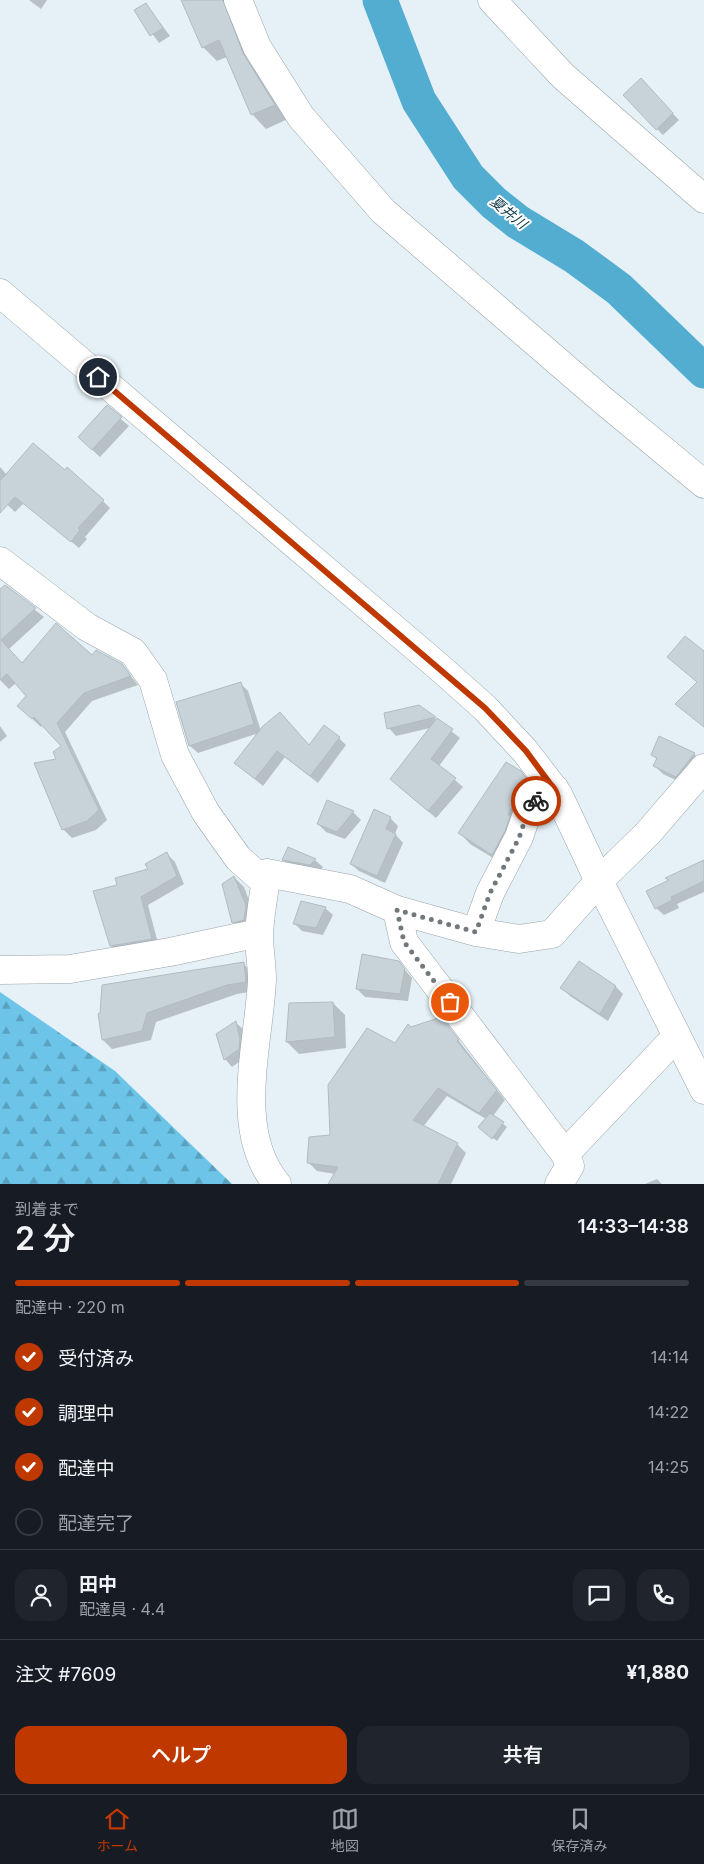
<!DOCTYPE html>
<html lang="ja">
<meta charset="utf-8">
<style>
body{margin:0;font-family:Inter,"Noto Sans JP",sans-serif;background:#20242c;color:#f1f3f6;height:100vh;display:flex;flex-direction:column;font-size:19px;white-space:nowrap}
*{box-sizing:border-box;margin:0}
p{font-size:16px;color:#9ea1a6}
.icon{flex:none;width:28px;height:28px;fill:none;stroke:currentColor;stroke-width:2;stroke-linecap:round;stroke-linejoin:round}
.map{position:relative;height:1184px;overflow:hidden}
.panel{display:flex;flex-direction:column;background:#171b24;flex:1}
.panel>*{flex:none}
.pin{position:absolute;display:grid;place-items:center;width:42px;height:42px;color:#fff;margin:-21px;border:2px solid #fff;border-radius:50%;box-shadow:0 1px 5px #0007}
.courier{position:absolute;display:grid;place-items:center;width:50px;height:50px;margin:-25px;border:4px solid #bf3800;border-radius:50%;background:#fff;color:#222;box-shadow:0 1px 6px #0007}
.summary em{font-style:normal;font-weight:600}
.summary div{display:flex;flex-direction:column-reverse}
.summary{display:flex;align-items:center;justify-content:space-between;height:85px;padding:0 15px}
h1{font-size:32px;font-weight:600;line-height:38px}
.bar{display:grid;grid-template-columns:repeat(4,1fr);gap:8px 5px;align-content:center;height:60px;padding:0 15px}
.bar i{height:6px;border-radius:4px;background:#363941}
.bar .current{background:#bf3800}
.bar p{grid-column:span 4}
.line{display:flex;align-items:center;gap:12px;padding:0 15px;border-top:1px solid #363941}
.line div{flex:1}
.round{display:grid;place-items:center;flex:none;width:52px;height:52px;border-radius:15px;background:#20242c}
ol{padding:0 15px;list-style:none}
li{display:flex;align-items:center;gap:15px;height:55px}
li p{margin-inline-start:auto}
li .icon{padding:5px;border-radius:50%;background:#bf3800;color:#fff;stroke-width:4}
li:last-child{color:#9ea1a6}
li i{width:28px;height:28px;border:2px solid #363941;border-radius:50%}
.primary-button{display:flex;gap:10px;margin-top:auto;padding:10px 15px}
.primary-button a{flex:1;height:58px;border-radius:15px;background:#bf3800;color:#fff;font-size:20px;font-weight:600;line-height:58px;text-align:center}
.primary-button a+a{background:#20242c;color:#f1f3f6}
.dock{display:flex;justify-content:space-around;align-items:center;height:70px;border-top:1px solid #363941;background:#171b24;font-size:14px;color:#9ea1a6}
.dock a{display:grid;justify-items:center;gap:2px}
.dock .current{color:#bf3800}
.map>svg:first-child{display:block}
</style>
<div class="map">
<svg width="704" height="1184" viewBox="0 0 704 1184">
<defs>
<pattern id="forest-firs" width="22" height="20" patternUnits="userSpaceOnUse" patternTransform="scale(1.25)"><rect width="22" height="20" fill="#6cc5e9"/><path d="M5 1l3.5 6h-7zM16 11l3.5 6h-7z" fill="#59a1be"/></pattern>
</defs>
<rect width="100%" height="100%" fill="#e5f1f7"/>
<path fill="url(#forest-firs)" d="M 0,992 L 115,1071 L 232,1184 L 0,1184 Z"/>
<path fill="#0003" d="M 29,0 L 47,0 L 41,9 Z
M 182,0 L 238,0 L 288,119 L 266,129 L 252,114 L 227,57 L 217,61 L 203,47 Z
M 146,4 L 170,36 L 159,43 L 136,11 Z
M 647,86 L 679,120 L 663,135 L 657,129 Z
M 107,407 L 129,426 L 100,457 L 87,445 Z
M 0,467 L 7,475 L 103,501 L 110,508 L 85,537 L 87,539 L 79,548 L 24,503 L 15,512 L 0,498 Z
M 5,586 L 44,617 L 9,649 L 22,664 L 92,657 L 122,665 L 138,685 L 92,701 L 65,732 L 107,820 L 96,830 L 72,838 L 63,829 L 58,760 L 63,746 L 43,725 L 41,727 L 28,715 L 28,696 L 16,683 L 9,689 L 0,680 L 0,591 Z
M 240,683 L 248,691 L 261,731 L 309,746 L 339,738 L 346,745 L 318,783 L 285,757 L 263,786 L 244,770 L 236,763 L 259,733 L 198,753 L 190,746 Z
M 419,706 L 460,738 L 439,766 L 463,787 L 436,818 L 399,787 L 430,728 L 396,736 L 389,728 Z
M 0,726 L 7,736 L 0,742 Z
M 694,754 L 702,762 L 684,784 L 663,774 L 655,766 L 658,760 L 652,755 Z
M 520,772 L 539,793 L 503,864 L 470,844 L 460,833 Z
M 353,812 L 361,820 L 345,839 L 326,832 L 318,824 Z
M 390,818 L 398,826 L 395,834 L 403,843 L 385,883 L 359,871 L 351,864 Z
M 289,849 L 315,860 L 323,867 L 318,873 L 290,866 L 282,859 Z
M 167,854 L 175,862 L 184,884 L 148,905 L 159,947 L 119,954 L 111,946 L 150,869 Z
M 704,861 L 704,892 L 677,904 L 679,908 L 664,915 L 656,908 Z
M 234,877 L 244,887 L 254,914 L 241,930 L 234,922 Z
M 325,908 L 333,915 L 323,935 L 302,931 L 294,923 Z
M 398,962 L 412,978 L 408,1001 L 365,997 L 357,989 Z
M 243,964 L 253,973 L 255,991 L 237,994 L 156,1022 L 151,1040 L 112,1049 L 103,1040 L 99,1015 Z
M 615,986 L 623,994 L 608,1021 L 570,996 L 562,988 Z
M 333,1003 L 345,1015 L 346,1048 L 299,1054 L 287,1042 L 291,1004 Z
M 441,1018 L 505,1100 L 493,1116 L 507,1127 L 497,1141 L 483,1130 L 486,1119 L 447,1096 L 423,1127 L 457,1144 L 466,1153 L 451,1184 L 332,1184 L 335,1174 L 317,1171 L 308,1162 L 331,1136 L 396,1044 L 411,1028 Z
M 236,1023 L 244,1030 L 246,1057 L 232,1067 L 225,1059 Z
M 657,1179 L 662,1184 L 645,1184 Z"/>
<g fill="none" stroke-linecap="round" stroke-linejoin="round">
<path stroke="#53add0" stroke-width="35" d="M 380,0 L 419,101 L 468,177 L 494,203 L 518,222 L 574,256 L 619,289 L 704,371"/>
</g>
<path fill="#c7d3d9" stroke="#b0bcc2" d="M 181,0 L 223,0 L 243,53 L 275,105 L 251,115 L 219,40 L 202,48 Z
M 146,3 L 163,28 L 150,36 L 134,10 Z
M 641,78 L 673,113 L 656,130 L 623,95 Z
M 107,405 L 122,417 L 92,450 L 78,437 Z
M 33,443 L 65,470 L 67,467 L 104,500 L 78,528 L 80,530 L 71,542 L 15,497 L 0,513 L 0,481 Z
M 5,585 L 36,608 L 1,640 L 22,663 L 56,623 L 92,655 L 96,650 L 122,664 L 131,676 L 84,693 L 57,723 L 99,810 L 87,821 L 62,830 L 34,763 L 56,759 L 53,752 L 61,746 L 34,717 L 32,719 L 17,706 L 26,696 L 7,674 L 0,680 L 0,589 Z
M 685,636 L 704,651 L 704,727 L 675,704 L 697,682 L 667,657 Z
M 241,682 L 254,724 L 189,746 L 176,702 Z
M 419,705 L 436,717 L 387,729 L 384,713 Z
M 280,712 L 309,745 L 324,725 L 340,737 L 310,776 L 277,751 L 255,779 L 234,763 L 263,726 Z
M 437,718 L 453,729 L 431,759 L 456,778 L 428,811 L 390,779 Z
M 659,736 L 695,753 L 676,777 L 653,766 L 657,758 L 651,755 Z
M 506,762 L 521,771 L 529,782 L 515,800 L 508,815 L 510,816 L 505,831 L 492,855 L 458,833 Z
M 327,800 L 354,811 L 337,832 L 317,824 Z
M 374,809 L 391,817 L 386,829 L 396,834 L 377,876 L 350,864 Z
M 288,847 L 316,859 L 310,865 L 282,860 Z
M 167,852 L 177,876 L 141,897 L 152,939 L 110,946 L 93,891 L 117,885 L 115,878 L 148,869 L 145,864 Z
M 704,860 L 704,881 L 671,897 L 672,900 L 655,909 L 646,891 L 669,880 L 665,878 Z
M 234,876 L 246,905 L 244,920 L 232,923 L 222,884 Z
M 301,901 L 326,907 L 316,928 L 293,924 Z
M 362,954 L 399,961 L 405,969 L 400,994 L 356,989 Z
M 579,961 L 616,986 L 600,1014 L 560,988 Z
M 244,962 L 246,982 L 227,985 L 147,1013 L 142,1031 L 102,1040 L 98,1014 L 100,1013 L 102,985 Z
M 333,1002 L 335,1037 L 286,1042 L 289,1003 Z
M 441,1017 L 459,1040 L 457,1041 L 497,1090 L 479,1113 L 438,1088 L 413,1120 L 458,1143 L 438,1184 L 328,1184 L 338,1167 L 307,1163 L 309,1137 L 330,1135 L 328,1085 L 367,1028 L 395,1043 L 408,1024 L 411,1027 Z
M 236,1021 L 240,1039 L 239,1049 L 224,1060 L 216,1034 Z
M 490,1113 L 504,1122 L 492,1139 L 478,1127 Z"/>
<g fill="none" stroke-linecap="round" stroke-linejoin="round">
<defs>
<path id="minor" d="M 238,0 L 257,47 L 301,117 L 383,211 L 599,397 L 704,484
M 492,0 L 563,76 L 704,199
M 0,293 L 439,667 L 485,708 L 525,751 L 558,794 L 599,881 L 704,1090
M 0,561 L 87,627 L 133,652 L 153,680 L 175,755 L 206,813 L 238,858 L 258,876 L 267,873 L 350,889 L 397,910 L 476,932 L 519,939 L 552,934 L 599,881 L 648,833 L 704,768
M 267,873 C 264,893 260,914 259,934 C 259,949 262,965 262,980 C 259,1044 232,1130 277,1184
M 397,910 L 404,942 L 565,1154
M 476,932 L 490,893 L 519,837 L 530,805 L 555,789
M 0,970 L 70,969 L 170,952 L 259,933
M 559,1184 L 570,1166 L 565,1154 L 677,1036"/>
</defs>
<use href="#minor" stroke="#99a4aa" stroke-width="29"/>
<use href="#minor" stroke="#fff" stroke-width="28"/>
</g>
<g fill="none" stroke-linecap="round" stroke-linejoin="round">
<path stroke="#71797c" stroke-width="5" stroke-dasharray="0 9" d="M 450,1002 L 404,942 L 397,910 L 476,932 L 490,893 L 519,838 L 530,805 L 536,801"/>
<path stroke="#bf3800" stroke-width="6" d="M 98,377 L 485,708 L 526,751 L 554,789 L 536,801"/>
</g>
<g text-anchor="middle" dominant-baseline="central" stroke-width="4" stroke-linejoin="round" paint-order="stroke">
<g font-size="14" font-style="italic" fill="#0d3746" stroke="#fff">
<text transform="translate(509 212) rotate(39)">夏井川</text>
</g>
</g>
</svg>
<div class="pin" style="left:450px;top:1002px;background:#ea580c"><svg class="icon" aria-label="bag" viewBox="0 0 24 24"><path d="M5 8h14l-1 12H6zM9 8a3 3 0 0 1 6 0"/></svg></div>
<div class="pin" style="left:98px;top:377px;background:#1f2937"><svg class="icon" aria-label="home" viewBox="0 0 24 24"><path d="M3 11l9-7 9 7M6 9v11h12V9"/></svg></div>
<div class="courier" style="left:536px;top:801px"><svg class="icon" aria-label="bike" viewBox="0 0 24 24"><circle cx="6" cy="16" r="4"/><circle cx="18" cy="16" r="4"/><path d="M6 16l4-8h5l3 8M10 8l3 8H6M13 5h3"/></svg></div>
</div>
<section class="panel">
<div class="summary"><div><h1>2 分</h1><p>到着まで</p></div><em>14:33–14:38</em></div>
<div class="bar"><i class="current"></i><i class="current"></i><i class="current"></i><i></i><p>配達中 · 220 m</p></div>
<ol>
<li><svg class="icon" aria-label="check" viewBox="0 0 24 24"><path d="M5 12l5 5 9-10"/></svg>受付済み<p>14:14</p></li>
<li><svg class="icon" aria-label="check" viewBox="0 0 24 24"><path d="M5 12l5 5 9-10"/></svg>調理中<p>14:22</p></li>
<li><svg class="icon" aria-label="check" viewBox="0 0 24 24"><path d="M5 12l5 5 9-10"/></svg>配達中<p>14:25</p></li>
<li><i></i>配達完了</li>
</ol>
<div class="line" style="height:90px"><a class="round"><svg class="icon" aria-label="person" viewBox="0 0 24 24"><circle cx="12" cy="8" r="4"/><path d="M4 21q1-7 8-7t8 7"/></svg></a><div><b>田中</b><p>配達員 · 4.4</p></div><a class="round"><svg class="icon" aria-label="chat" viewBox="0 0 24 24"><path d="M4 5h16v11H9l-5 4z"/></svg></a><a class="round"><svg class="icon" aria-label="phone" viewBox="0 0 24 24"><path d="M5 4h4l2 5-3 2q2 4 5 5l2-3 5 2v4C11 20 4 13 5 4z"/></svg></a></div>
<div class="line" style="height:65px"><div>注文 #7609</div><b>¥1,880</b></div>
<div class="primary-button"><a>ヘルプ</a><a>共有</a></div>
</section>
<nav class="dock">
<a class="current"><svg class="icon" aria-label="home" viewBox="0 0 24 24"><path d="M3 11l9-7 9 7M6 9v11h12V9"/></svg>ホーム</a>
<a><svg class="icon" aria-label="map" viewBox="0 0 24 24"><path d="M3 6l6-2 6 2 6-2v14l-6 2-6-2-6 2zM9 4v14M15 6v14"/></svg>地図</a>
<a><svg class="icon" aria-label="saved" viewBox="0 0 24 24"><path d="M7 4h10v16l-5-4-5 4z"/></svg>保存済み</a>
</nav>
